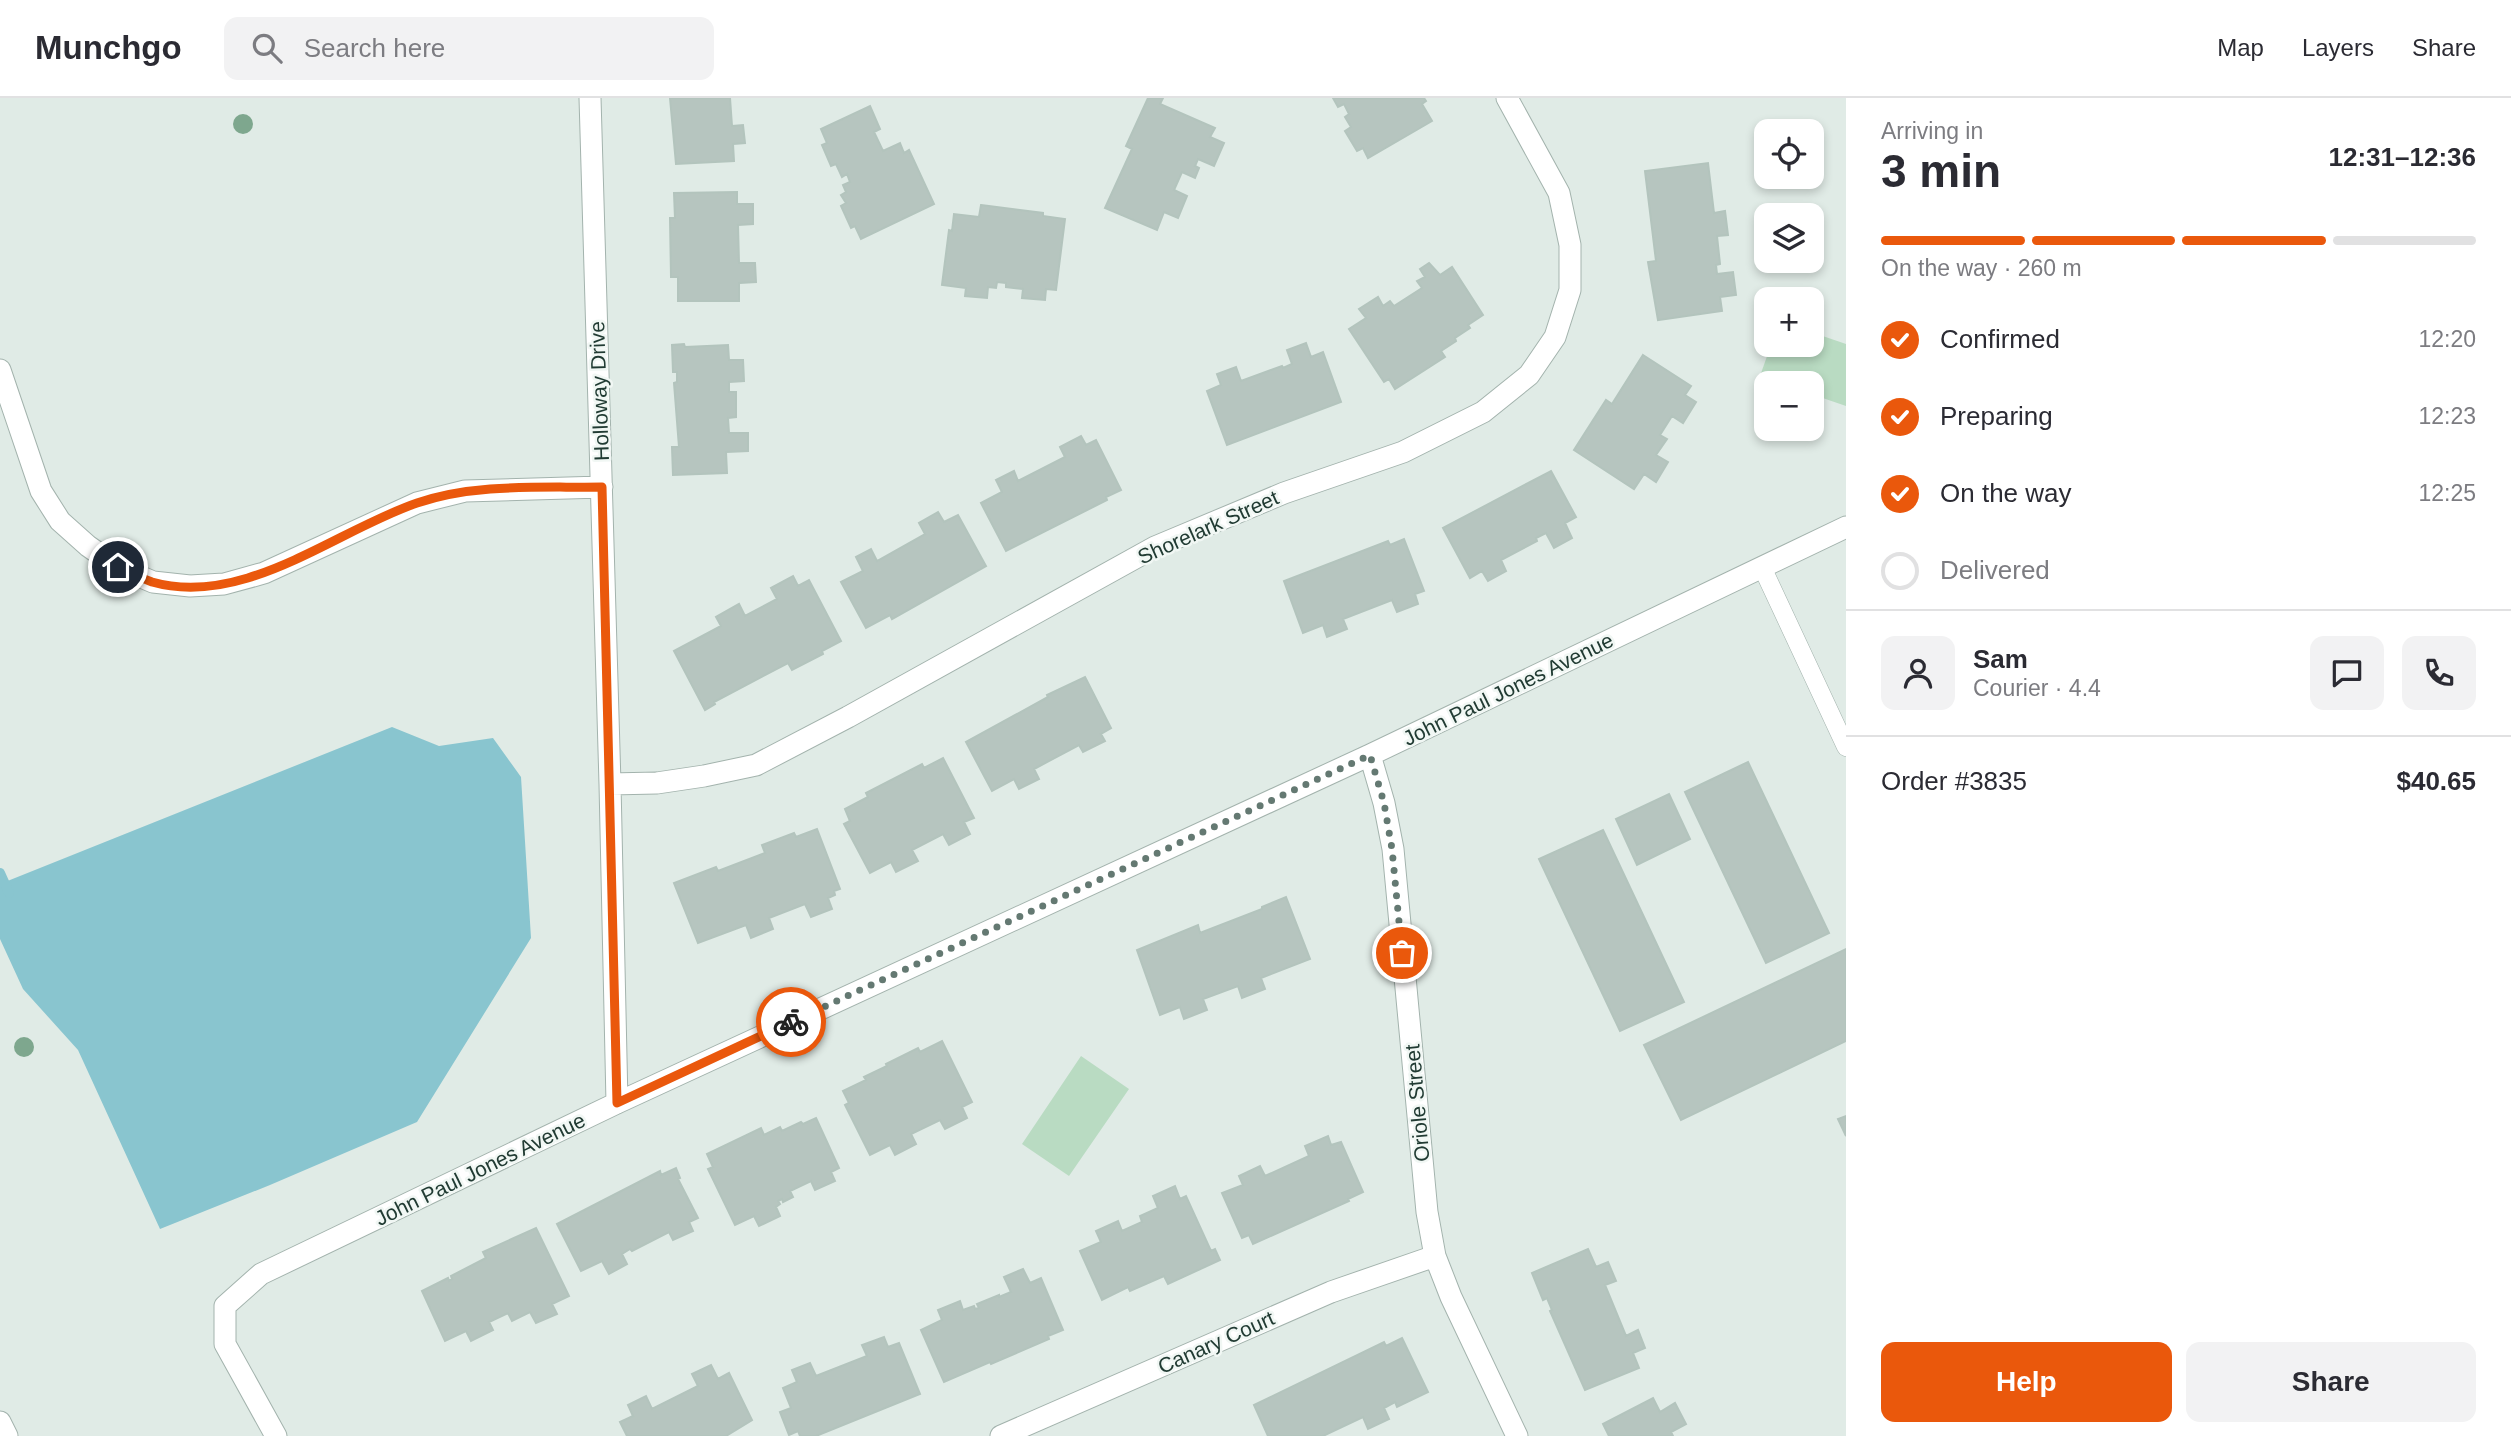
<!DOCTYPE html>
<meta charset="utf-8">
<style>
body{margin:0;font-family:Arial,sans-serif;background:#f2f2f3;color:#2b2b33;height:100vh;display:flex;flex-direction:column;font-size:26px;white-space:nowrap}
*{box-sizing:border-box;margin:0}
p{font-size:23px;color:#7c7c81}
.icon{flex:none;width:38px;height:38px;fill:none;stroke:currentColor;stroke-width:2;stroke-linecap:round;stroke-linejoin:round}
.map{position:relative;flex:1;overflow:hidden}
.side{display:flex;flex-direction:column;background:#fff;width:665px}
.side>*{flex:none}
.buttons{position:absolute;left:1754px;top:21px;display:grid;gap:14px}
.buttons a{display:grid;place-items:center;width:70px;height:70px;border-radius:14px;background:#fff;box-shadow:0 4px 10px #0003;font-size:35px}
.pin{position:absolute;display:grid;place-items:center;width:60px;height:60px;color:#fff;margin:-30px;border:4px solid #fff;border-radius:50%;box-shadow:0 2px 7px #0007}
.courier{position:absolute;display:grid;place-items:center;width:70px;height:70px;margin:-35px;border:5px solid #ea580c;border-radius:50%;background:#fff;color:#222;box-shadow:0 2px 9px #0007}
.summary em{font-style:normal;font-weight:700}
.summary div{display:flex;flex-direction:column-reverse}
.summary{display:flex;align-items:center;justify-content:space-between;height:119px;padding:0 35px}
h1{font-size:46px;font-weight:700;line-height:52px}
.bar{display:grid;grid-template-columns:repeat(4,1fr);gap:10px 7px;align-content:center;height:84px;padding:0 35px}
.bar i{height:9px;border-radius:5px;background:#e1e1e2}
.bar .current{background:#ea580c}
.bar p{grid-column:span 4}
.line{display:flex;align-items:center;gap:18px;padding:0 35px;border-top:2px solid #e1e1e2}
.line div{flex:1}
.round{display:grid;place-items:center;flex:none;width:74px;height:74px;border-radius:14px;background:#f2f2f3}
ol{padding:0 35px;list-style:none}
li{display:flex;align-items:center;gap:21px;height:77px}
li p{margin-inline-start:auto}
li .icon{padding:7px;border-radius:50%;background:#ea580c;color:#fff;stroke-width:4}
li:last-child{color:#7c7c81}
li i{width:38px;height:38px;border:4px solid #e1e1e2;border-radius:50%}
.primary-button{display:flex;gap:14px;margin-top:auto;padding:14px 35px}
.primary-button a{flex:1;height:80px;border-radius:14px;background:#ea580c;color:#fff;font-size:28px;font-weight:700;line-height:80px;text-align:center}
.primary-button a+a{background:#f2f2f3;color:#2b2b33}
header{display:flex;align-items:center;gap:42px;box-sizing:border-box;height:98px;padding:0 35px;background:#fff;border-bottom:2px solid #e1e1e2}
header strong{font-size:33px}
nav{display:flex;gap:38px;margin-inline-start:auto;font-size:24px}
.search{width:490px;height:63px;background:#f2f2f3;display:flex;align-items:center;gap:18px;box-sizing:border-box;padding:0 24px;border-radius:14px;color:#7c7c81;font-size:26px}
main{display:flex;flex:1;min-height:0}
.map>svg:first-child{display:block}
</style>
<header>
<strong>Munchgo</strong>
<div class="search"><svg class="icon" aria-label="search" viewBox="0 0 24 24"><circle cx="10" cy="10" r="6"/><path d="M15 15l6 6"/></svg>Search here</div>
<nav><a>Map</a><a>Layers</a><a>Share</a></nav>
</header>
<main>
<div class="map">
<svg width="1846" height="1338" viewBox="0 0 1846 1338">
<rect width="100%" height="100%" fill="#e0ebe6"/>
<path fill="#b9dbc2" d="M 1811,234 L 1846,246 L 1846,308 L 1811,296 L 1811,285 L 1782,285 L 1760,278 L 1771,247 L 1811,247 Z
M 1081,958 L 1129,991 L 1069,1078 L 1022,1046 Z"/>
<path fill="#89c5cf" d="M 392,629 L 439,648 L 493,640 L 521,679 L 531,840 L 417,1024 L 270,1087 L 160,1131 L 78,952 L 23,891 L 0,841 L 0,786 Z"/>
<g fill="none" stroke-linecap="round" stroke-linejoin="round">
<path stroke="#89c5cf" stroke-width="10" d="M 0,775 L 9,795"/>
</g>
<path fill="#b6c5bf" stroke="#b3c4bd" stroke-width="2" d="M 670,0 L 730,0 L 732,28 L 743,27 L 745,45 L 733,46 L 734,63 L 676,66 Z
M 1148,0 L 1163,0 L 1160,6 L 1215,30 L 1210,39 L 1224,45 L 1214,68 L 1198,61 L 1195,68 L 1199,70 L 1195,80 L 1182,74 L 1174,92 L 1187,98 L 1178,120 L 1164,114 L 1157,132 L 1105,110 L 1132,51 L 1126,48 Z
M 1333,0 L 1424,0 L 1426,3 L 1422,6 L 1432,23 L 1368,60 L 1363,50 L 1357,53 L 1345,33 L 1351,29 L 1345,19 L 1349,16 L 1344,6 L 1338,9 Z
M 870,8 L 880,31 L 874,34 L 883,53 L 900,45 L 904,55 L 909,52 L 934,106 L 861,141 L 855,128 L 851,130 L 841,108 L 846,105 L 841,97 L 846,94 L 843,87 L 850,84 L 847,76 L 842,79 L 836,66 L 831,68 L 822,47 L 827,45 L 821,31 Z
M 1708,65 L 1714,115 L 1725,113 L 1728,137 L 1717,138 L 1720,166 L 1716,167 L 1717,176 L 1733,174 L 1736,197 L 1720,199 L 1722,213 L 1658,222 L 1648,164 L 1656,163 L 1645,73 Z
M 737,94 L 737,106 L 753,106 L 753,126 L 738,127 L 739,165 L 755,165 L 756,184 L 739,185 L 739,203 L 678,203 L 678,179 L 671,179 L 670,120 L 675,120 L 674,95 Z
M 981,107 L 1043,115 L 1043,118 L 1065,121 L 1056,192 L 1046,191 L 1045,202 L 1022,200 L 1023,191 L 1006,189 L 1006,185 L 997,184 L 996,190 L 988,189 L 987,200 L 965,198 L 966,190 L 942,187 L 949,132 L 952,133 L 954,116 L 979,119 Z
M 1429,165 L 1440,177 L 1452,169 L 1483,217 L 1468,227 L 1470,230 L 1455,240 L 1456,243 L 1441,253 L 1445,259 L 1395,291 L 1389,281 L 1384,284 L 1349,231 L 1366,220 L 1359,211 L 1378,199 L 1383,208 L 1390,203 L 1394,208 L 1422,190 L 1417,183 L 1425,179 L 1420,171 Z
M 1306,245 L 1311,259 L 1323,254 L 1341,304 L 1227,347 L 1207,293 L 1221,287 L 1217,276 L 1236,269 L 1241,283 L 1282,268 L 1283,270 L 1292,266 L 1287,252 Z
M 684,246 L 685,249 L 728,247 L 729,262 L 743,262 L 744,283 L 729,284 L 729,294 L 736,294 L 736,319 L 728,320 L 729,335 L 748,335 L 748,353 L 726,354 L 727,375 L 673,377 L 672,349 L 679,349 L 674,285 L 677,284 L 677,274 L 673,274 L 672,247 Z
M 1643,257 L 1691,288 L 1685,297 L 1696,304 L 1683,325 L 1672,318 L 1660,337 L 1667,341 L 1656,357 L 1668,364 L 1656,384 L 1644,376 L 1634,391 L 1574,352 L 1606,302 L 1612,306 Z
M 1081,338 L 1086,347 L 1096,342 L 1121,392 L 1106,399 L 1107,402 L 1006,453 L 981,405 L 1002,394 L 996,382 L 1014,373 L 1018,383 L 1065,359 L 1060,349 Z
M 1551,373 L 1576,419 L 1565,425 L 1572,440 L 1554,450 L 1546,435 L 1536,440 L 1537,443 L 1501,462 L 1506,473 L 1488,483 L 1482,473 L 1470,480 L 1443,430 Z
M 938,414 L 944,424 L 958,417 L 986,468 L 892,521 L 890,517 L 866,530 L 841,484 L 863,473 L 856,459 L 871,451 L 877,463 L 925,436 L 919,425 Z
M 1404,441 L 1424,493 L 1415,496 L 1418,506 L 1397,514 L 1392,502 L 1343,521 L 1347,531 L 1327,539 L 1323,527 L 1303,535 L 1284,483 L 1388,443 L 1390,447 Z
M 793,478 L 798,488 L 809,482 L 841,543 L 822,553 L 823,556 L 792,572 L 788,565 L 714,604 L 715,606 L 705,612 L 674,553 L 721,528 L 716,519 L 739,506 L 745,518 L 777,501 L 771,490 Z
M 1085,579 L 1111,630 L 1101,636 L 1105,643 L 1083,654 L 1079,647 L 1034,671 L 1039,681 L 1019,691 L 1014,681 L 992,693 L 966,644 L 1048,599 L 1047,597 Z
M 943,660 L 974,720 L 964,724 L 970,736 L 949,747 L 943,736 L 912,752 L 918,763 L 896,774 L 891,764 L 870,775 L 844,726 L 850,723 L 845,711 L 868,699 L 866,695 L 922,666 L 924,670 Z
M 1748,664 L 1829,835 L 1766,865 L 1685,694 Z
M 1669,696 L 1690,741 L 1637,767 L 1616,721 Z
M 817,731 L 840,791 L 834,793 L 835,797 L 828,800 L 832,811 L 811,819 L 805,806 L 769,820 L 773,831 L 751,840 L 746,827 L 698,845 L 674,785 L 716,769 L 718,773 L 765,755 L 762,747 L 794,735 L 796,739 Z
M 1603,732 L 1684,904 L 1620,933 L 1539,761 Z
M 1286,799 L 1310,861 L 1261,880 L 1265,891 L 1242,900 L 1238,888 L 1203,901 L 1207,912 L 1184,921 L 1180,909 L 1160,917 L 1137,852 L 1198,827 L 1200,835 L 1262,811 L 1262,809 Z
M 1846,851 L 1846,943 L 1681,1022 L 1644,947 Z
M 942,943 L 972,1004 L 962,1009 L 967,1020 L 945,1031 L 940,1022 L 911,1036 L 916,1046 L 895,1057 L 890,1047 L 870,1057 L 845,1007 L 849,1005 L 843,993 L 866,982 L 864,979 L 887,968 L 886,966 L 918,950 L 920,954 Z
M 1846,1018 L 1846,1038 L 1838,1021 Z
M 816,1020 L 839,1070 L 831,1074 L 835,1083 L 815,1092 L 811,1083 L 790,1093 L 793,1099 L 783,1104 L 782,1101 L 778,1103 L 780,1106 L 776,1109 L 780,1118 L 759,1128 L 754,1118 L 735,1127 L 708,1071 L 713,1069 L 707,1056 L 761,1030 L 764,1037 L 780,1029 L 782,1033 L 801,1024 L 803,1026 Z
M 1328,1038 L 1331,1047 L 1341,1044 L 1363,1094 L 1348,1101 L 1349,1103 L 1253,1146 L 1249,1137 L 1242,1140 L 1222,1095 L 1243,1087 L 1239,1078 L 1260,1068 L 1265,1078 L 1309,1058 L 1305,1048 Z
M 676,1070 L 680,1080 L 678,1081 L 698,1120 L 689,1124 L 693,1133 L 673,1142 L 669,1134 L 632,1153 L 630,1151 L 622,1156 L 627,1166 L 609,1176 L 602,1163 L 581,1173 L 557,1126 L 660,1073 L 661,1077 Z
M 1175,1088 L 1180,1101 L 1186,1098 L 1211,1153 L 1215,1151 L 1220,1162 L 1168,1186 L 1164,1178 L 1130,1193 L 1128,1189 L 1102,1202 L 1080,1153 L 1101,1144 L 1096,1133 L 1118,1123 L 1122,1133 L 1142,1124 L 1140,1118 L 1158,1110 L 1153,1098 Z
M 536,1130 L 569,1198 L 552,1206 L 557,1216 L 536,1225 L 530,1214 L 512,1223 L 508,1215 L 489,1224 L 493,1232 L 471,1243 L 466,1233 L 445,1243 L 422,1193 L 448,1180 L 449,1183 L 452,1181 L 451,1178 L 486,1160 L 483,1154 Z
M 1588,1151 L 1596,1169 L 1608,1164 L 1616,1183 L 1605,1187 L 1626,1238 L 1638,1232 L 1645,1250 L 1633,1255 L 1639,1270 L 1585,1292 L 1550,1213 L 1552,1212 L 1547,1200 L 1543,1202 L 1532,1175 Z
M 1023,1171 L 1030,1185 L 1041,1180 L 1063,1232 L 1048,1238 L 1049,1241 L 991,1266 L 990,1264 L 944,1284 L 921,1232 L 942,1222 L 938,1212 L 960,1203 L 963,1212 L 974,1208 L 975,1211 L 979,1210 L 977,1206 L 999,1197 L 999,1199 L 1011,1194 L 1004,1179 Z
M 884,1239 L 888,1249 L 899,1245 L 920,1296 L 816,1338 L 800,1338 L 798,1333 L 789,1337 L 780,1314 L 791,1310 L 783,1290 L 797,1284 L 792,1272 L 810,1265 L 816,1278 L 867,1258 L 862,1247 Z
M 1402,1240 L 1428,1294 L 1397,1309 L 1395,1304 L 1384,1310 L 1389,1321 L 1368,1331 L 1363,1319 L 1323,1338 L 1268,1338 L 1254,1307 L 1384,1244 L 1386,1248 Z
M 711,1267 L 718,1281 L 729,1275 L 752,1322 L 726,1338 L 627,1338 L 620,1324 L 633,1318 L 628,1307 L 646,1298 L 652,1311 L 698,1288 L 692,1276 Z
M 1653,1300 L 1660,1314 L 1675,1305 L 1686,1326 L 1671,1334 L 1673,1338 L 1609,1338 L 1603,1326 Z"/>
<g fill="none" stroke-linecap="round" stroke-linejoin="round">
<defs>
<path id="service" d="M 1762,469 L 1846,649"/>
<path id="minor" d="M 590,0 L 610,686 L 617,1005
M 0,272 L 41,393 L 60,423 L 88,448 L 118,469 L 153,484 L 190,488 L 224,486 L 264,475 L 417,405 L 465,393 L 602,389
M 1370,657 L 1384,705 L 1393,751 L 1427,1114 L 1435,1158 L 1451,1199 L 1517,1338
M 610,686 L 657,685 L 704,678 L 756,667 L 848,619 L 1155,449 L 1284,395 L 1403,354 L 1483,314 L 1529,277 L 1555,239 L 1570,192 L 1570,147 L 1559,95 L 1507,0
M 0,1324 L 7,1338
M 276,1338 L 225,1246 L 225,1208 L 261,1176 L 617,1005 L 1370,657 L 1846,429
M 1001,1338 L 1331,1194 L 1435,1158"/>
</defs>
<use href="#service" stroke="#a3b3ad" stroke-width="19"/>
<use href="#minor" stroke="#a3b3ad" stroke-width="23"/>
<use href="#service" stroke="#fff" stroke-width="18"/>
<use href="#minor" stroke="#fff" stroke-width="21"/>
</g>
<g fill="#7ea78e">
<circle cx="243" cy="26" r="10"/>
<circle cx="24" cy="949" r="10"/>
</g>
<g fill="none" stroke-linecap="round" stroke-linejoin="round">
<path stroke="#647972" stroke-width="7" stroke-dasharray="0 12.6" d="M 791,924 L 1370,657 L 1384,705 L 1392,751 L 1402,855"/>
<path stroke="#ea580c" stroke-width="9" d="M 118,469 C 129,474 141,480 152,484 C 244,510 335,433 417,405 C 475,385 541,390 602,389 L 617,1005 L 791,924"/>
</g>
<g text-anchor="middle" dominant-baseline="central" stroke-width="5" stroke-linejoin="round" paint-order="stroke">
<g font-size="21" fill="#213b33" stroke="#f1f7f4">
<text transform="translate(599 293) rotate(-92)">Holloway Drive</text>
<text transform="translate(1208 429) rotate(-24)">Shorelark Street</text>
<text transform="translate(1508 591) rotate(-26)">John Paul Jones Avenue</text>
<text transform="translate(1417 1005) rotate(-95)">Oriole Street</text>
<text transform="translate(480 1071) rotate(-26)">John Paul Jones Avenue</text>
<text transform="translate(1216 1244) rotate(-24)">Canary Court</text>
</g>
</g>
</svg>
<div class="buttons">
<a><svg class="icon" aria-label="locate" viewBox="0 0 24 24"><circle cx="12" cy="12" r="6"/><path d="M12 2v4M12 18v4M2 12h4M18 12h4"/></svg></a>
<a><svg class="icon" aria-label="layers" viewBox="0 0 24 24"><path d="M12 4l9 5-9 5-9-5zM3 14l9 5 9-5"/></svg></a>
<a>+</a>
<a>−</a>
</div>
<div class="pin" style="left:1402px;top:855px;background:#ea580c"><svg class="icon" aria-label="bag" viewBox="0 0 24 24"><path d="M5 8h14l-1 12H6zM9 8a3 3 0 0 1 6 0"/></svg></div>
<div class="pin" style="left:118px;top:469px;background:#1f2937"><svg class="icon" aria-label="home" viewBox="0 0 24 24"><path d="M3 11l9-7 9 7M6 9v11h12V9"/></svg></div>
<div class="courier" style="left:791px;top:924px"><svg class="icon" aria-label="bike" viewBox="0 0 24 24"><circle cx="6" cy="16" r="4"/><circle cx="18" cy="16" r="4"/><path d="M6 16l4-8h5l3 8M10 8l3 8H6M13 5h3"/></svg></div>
</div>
<section class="side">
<div class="summary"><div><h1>3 min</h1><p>Arriving in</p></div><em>12:31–12:36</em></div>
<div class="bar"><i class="current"></i><i class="current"></i><i class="current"></i><i></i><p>On the way · 260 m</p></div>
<ol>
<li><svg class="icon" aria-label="check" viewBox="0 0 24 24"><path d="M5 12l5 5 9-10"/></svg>Confirmed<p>12:20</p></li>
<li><svg class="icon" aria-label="check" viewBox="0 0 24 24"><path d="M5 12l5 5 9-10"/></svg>Preparing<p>12:23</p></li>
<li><svg class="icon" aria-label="check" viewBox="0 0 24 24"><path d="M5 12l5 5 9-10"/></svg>On the way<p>12:25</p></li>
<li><i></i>Delivered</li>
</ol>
<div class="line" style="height:126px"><a class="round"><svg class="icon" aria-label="person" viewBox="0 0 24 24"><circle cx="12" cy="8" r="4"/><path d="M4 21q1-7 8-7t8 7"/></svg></a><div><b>Sam</b><p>Courier · 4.4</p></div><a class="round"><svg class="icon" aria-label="chat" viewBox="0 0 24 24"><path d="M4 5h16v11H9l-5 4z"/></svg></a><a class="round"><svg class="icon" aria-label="phone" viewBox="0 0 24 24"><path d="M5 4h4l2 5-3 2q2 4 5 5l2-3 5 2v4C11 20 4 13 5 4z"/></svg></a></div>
<div class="line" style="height:91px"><div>Order #3835</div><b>$40.65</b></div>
<div class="primary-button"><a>Help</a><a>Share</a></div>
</section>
</main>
